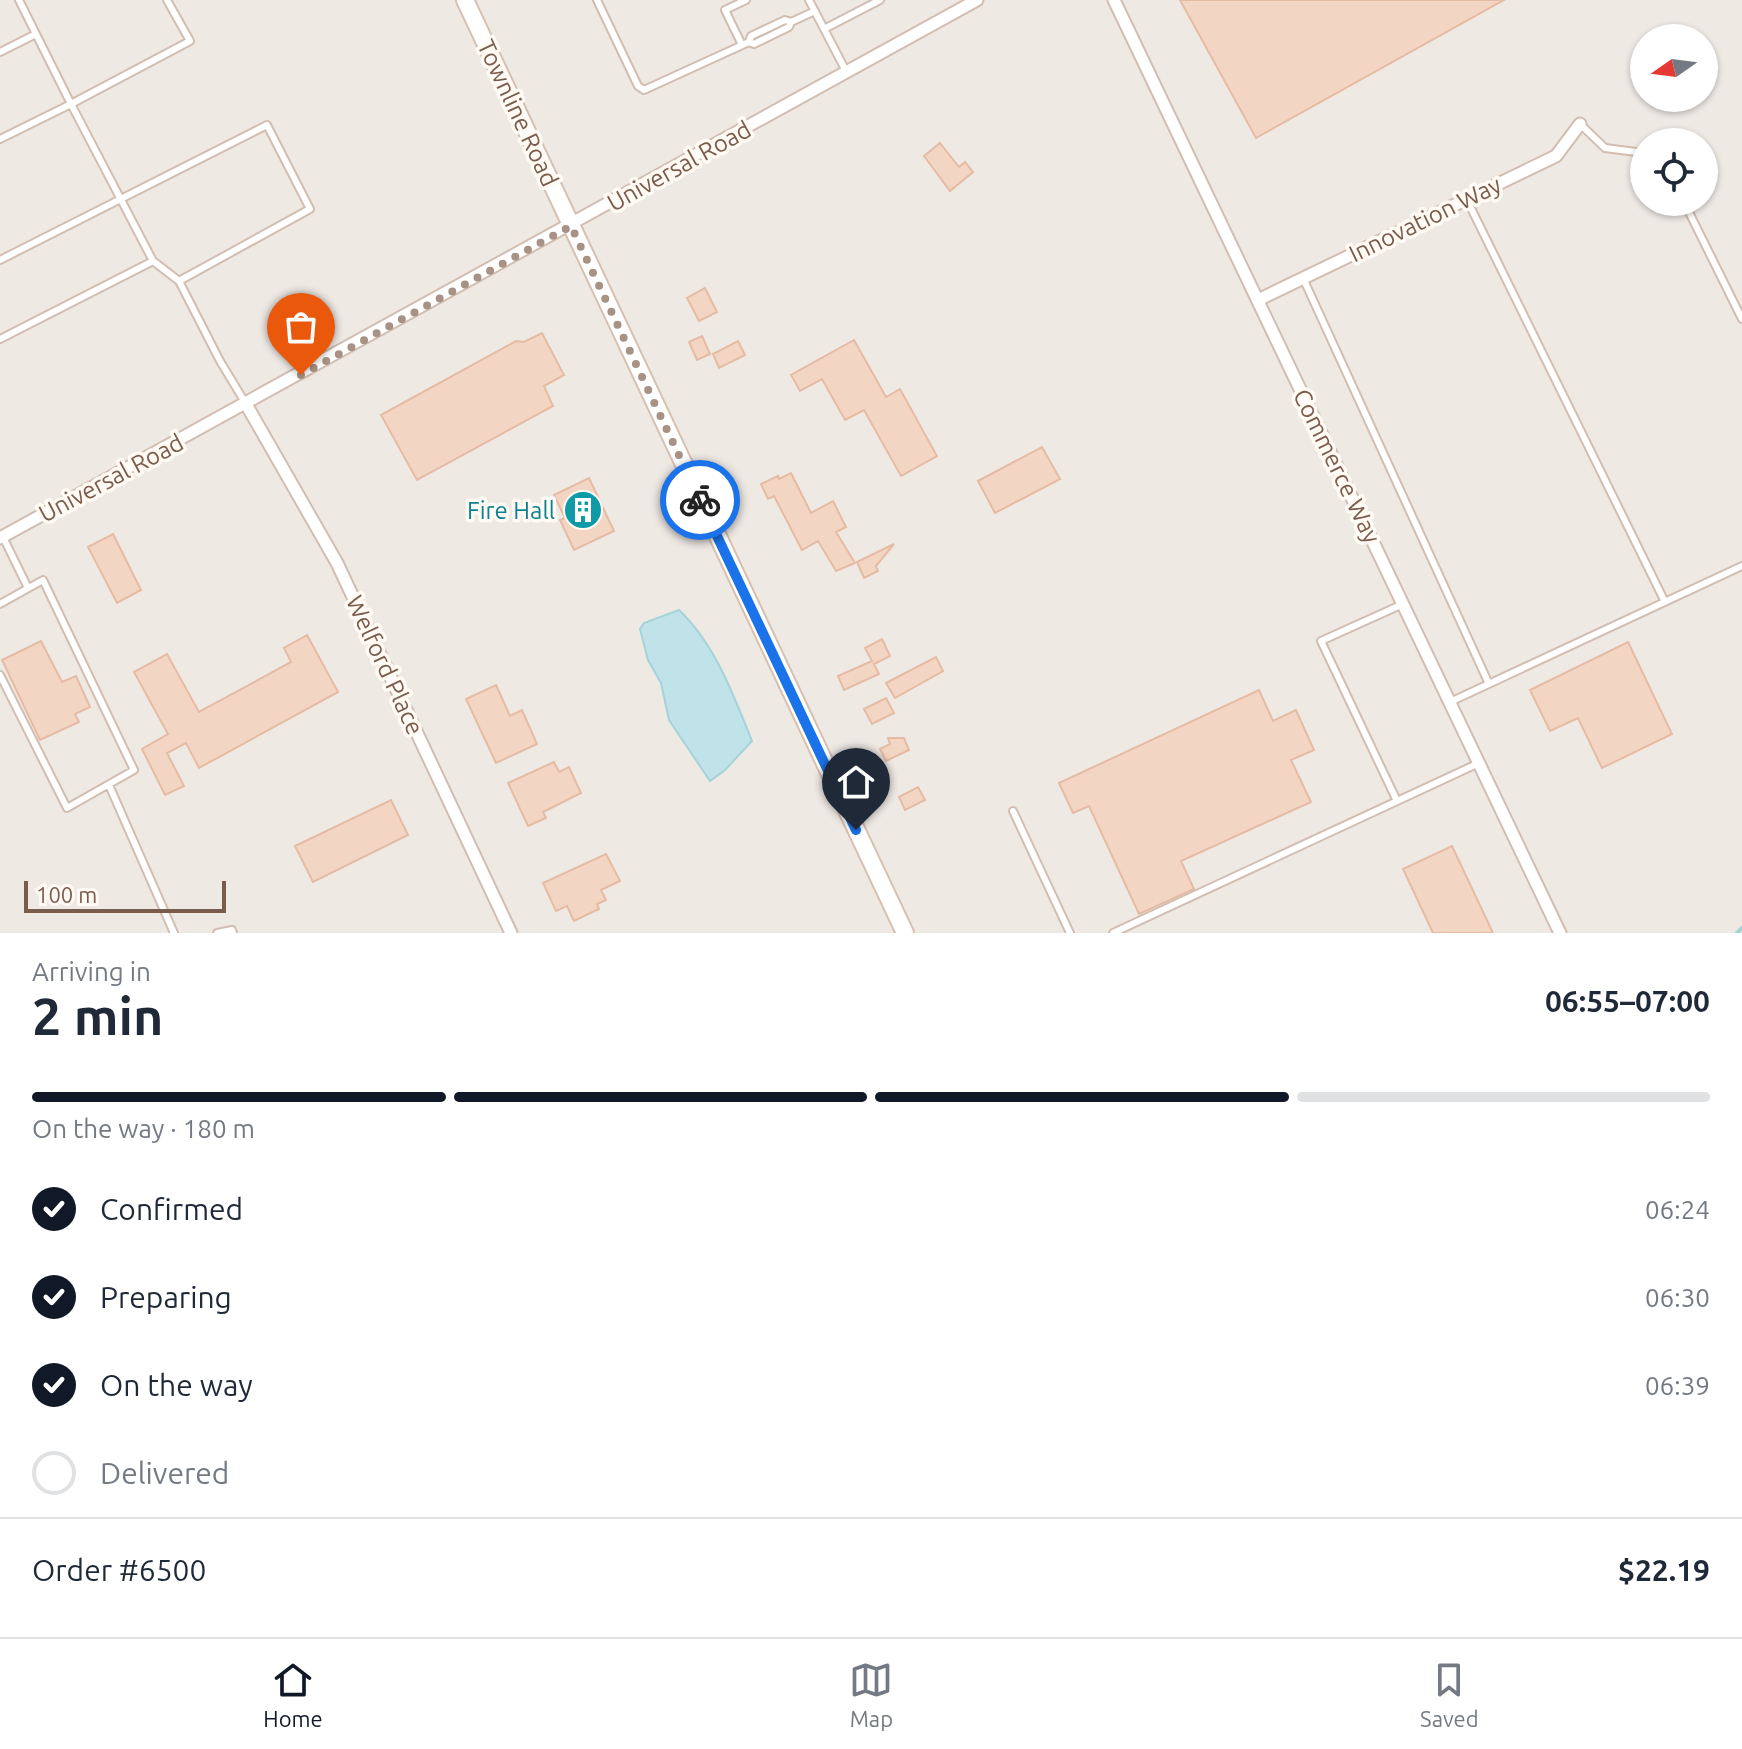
<!DOCTYPE html>
<meta charset="utf-8">
<style>
body{margin:0;font-family:Ubuntu,sans-serif;background:#f6f6f7;color:#1f2937;height:100vh;display:flex;flex-direction:column;font-size:30px;white-space:nowrap}
*{box-sizing:border-box;margin:0}
p{font-size:26px;color:#747a83}
.icon{flex:none;width:44px;height:44px;fill:none;stroke:currentColor;stroke-width:2;stroke-linecap:round;stroke-linejoin:round}
.map{position:relative;height:933px;overflow:hidden}
.sheet{display:flex;flex-direction:column;background:#fff;flex:1}
.sheet>*{flex:none}
.needle{width:52px;rotate:256deg}
.fabs{position:absolute;left:1630px;top:24px;display:grid;gap:16px}
.fabs a{display:grid;place-items:center;width:88px;height:88px;border-radius:50%;background:#fff;box-shadow:0 2px 6px #0004;font-size:40px}
.scale{position:absolute;left:24px;bottom:20px;width:202px;box-sizing:border-box;padding-left:8px;border:4px solid #7a5c4d;border-top:0;font-size:22px;line-height:28px;white-space:nowrap;color:#7a5c4d;-webkit-text-stroke:6px #fffaf3;paint-order:stroke}
.pin{position:absolute;display:grid;place-items:center;width:68px;height:68px;color:#fff;margin:-82px -34px;border-radius:50% 50% 50% 0;rotate:-45deg;box-shadow:0 0 8px #0007}
.pin .icon{rotate:45deg}
.courier{position:absolute;display:grid;place-items:center;width:80px;height:80px;margin:-40px;border:6px solid #1a73e8;border-radius:50%;background:#fff;color:#222;box-shadow:0 2px 10px #0007}
.head em{font-style:normal;font-weight:700}
.head div{display:flex;flex-direction:column-reverse}
.head{display:flex;align-items:center;justify-content:space-between;height:136px;padding:0 32px}
h1{font-size:52px;font-weight:700;line-height:60px}
.bar{display:grid;grid-template-columns:repeat(4,1fr);gap:12px 8px;align-content:center;height:96px;padding:0 32px}
.bar i{height:10px;border-radius:6px;background:#e0e1e3}
.bar .active{background:#111827}
.bar p{grid-column:span 4}
.line{display:flex;align-items:center;gap:20px;padding:0 32px;border-top:2px solid #e0e1e3}
.line div{flex:1}
ol{padding:0 32px;list-style:none}
li{display:flex;align-items:center;gap:24px;height:88px}
li p{margin-inline-start:auto}
li .icon{padding:8px;border-radius:50%;background:#111827;color:#fff;stroke-width:4}
li:last-child{color:#747a83}
li i{width:44px;height:44px;border:4px solid #e0e1e3;border-radius:50%}
.tab-bar{display:flex;justify-content:space-around;align-items:center;height:112px;border-top:2px solid #e0e1e3;background:#fff;font-size:22px;color:#747a83}
.tab-bar a{display:grid;justify-items:center;gap:4px}
.tab-bar .active{color:#111827}
.map>svg:first-child{display:block}
</style>
<div class="map">
<svg width="1742" height="933" viewBox="0 0 1742 933">
<rect width="100%" height="100%" fill="#fdf6ec"/>
<path fill="#efe9e4" fill-rule="evenodd" d="M 0,0 L 1742,0 L 1742,933 L 0,933 ZM 1644,38 L 1704,38 L 1704,98 L 1644,98 ZM 1644,142 L 1704,142 L 1704,202 L 1644,202 Z"/>
<path fill="#bfe3e8" stroke="#a5d3da" stroke-width="2" d="M 679,610 C 715,644 734,696 752,741 L 725,770 L 710,781 L 669,720 L 661,683 L 648,660 L 640,629 L 644,623 Z"/>
<g fill="none" stroke-linecap="round" stroke-linejoin="round">
<path stroke="#a5d3da" stroke-width="4" d="M 1737,933 L 1742,928"/>
</g>
<path fill="#f3d5c3" stroke="#e6bba3" stroke-width="2" d="M 1180,0 L 1504,0 L 1256,138 Z
M 940,143 L 959,167 L 965,162 L 973,172 L 950,191 L 924,156 Z
M 705,288 L 717,312 L 699,321 L 687,298 Z
M 542,333 L 564,375 L 544,386 L 553,406 L 417,480 L 381,415 L 516,341 L 524,342 Z
M 702,336 L 710,354 L 697,360 L 689,342 Z
M 854,340 L 886,397 L 900,389 L 937,456 L 901,476 L 864,410 L 845,420 L 822,379 L 800,391 L 791,375 Z
M 738,341 L 745,355 L 719,368 L 713,354 Z
M 1042,447 L 1060,479 L 995,513 L 978,481 Z
M 791,473 L 811,513 L 833,501 L 846,527 L 836,532 L 855,563 L 836,571 L 818,541 L 802,550 L 774,496 L 768,499 L 761,484 L 778,476 L 779,479 Z
M 589,478 L 614,531 L 574,550 L 560,520 L 565,518 L 554,495 Z
M 113,534 L 141,590 L 117,603 L 88,547 Z
M 894,544 L 876,566 L 878,571 L 864,578 L 857,562 Z
M 307,635 L 338,692 L 199,768 L 186,743 L 167,753 L 184,786 L 165,795 L 142,749 L 168,734 L 134,672 L 167,654 L 199,712 L 291,662 L 284,648 Z
M 882,639 L 890,656 L 874,664 L 879,674 L 844,690 L 838,676 L 872,661 L 865,648 Z
M 41,641 L 62,682 L 76,676 L 90,707 L 75,714 L 79,722 L 40,740 L 2,660 Z
M 1628,642 L 1672,734 L 1602,768 L 1578,718 L 1550,731 L 1530,690 Z
M 936,657 L 943,671 L 895,698 L 886,683 Z
M 496,685 L 510,716 L 522,710 L 537,744 L 496,763 L 466,699 Z
M 1259,690 L 1273,721 L 1296,710 L 1314,750 L 1291,760 L 1311,802 L 1181,861 L 1194,889 L 1139,914 L 1089,806 L 1073,813 L 1059,783 Z
M 886,698 L 894,713 L 872,724 L 864,709 Z
M 888,738 L 904,738 L 909,750 L 886,761 L 880,749 L 890,744 Z
M 554,762 L 559,772 L 569,767 L 581,793 L 543,812 L 546,818 L 528,826 L 508,783 Z
M 918,787 L 925,800 L 905,810 L 899,797 Z
M 391,800 L 408,835 L 313,882 L 295,846 Z
M 1452,846 L 1493,933 L 1433,933 L 1403,869 Z
M 606,854 L 620,881 L 601,890 L 606,900 L 597,904 L 599,909 L 574,921 L 567,906 L 556,911 L 543,883 Z"/>
<g fill="none" stroke-linecap="round" stroke-linejoin="round">
<defs>
<path id="service" d="M 597,0 L 638,86 L 644,90 L 749,42
M 809,0 L 847,73
M 791,22 L 785,20 L 751,36 L 749,42 L 754,44 L 789,27 L 791,22 L 815,11
M 824,29 L 880,0
M 36,34 L 71,104 L 190,41 L 167,0
M 742,45 L 725,10 L 746,0
M 0,52 L 36,34 L 19,0
M 1580,124 L 1605,148 L 1644,153
M 0,139 L 71,104 L 153,261 L 0,339
M 1467,200 L 1665,602
M 1684,202 L 1742,319
M 0,260 L 267,125 L 310,209 L 179,281
M 153,261 L 179,281 L 220,361 L 246,404
M 1303,278 L 1489,684
M 3,537 L 28,588
M 0,604 L 43,580 L 134,770 L 67,808 L 0,675
M 1450,702 L 1742,566
M 109,785 L 174,933
M 1397,801 L 1321,641 L 1403,604
M 1013,811 L 1070,933
M 217,933 L 232,930 L 233,933
M 1113,933 L 1479,763"/>
<path id="minor" d="M 1114,0 L 1560,933
M 1258,300 L 1556,156 L 1580,124
M 246,404 L 337,563 L 511,933
M 0,538 L 977,0"/>
<path id="secondary" d="M 465,0 L 905,933"/>
</defs>
<use href="#service" stroke="#d1beb0" stroke-width="10"/>
<use href="#minor" stroke="#d1beb0" stroke-width="15"/>
<use href="#secondary" stroke="#d6c0b0" stroke-width="20"/>
<use href="#service" stroke="#fff" stroke-width="6"/>
<use href="#minor" stroke="#fff" stroke-width="11"/>
<use href="#secondary" stroke="#fff" stroke-width="16"/>
</g>
<g fill="none" stroke-linecap="round" stroke-linejoin="round">
<path stroke="#a89285" stroke-width="8" stroke-dasharray="0 14.4" d="M 301,375 L 571,226 L 700,500"/>
<path stroke="#1a73e8" stroke-width="10" d="M 700,500 L 856,830"/>
</g>
<defs>
<symbol id="building-disc" viewBox="-11 -11 22 22"><circle r="9.5" fill="#0f9aa8" stroke="#fffaf3"/><path d="M-4-6H4V6H1V3H-1V6H-4ZM-2.5-4.3h1.7v1.8h-1.7ZM.8-4.3h1.7v1.8H.8ZM-2.5-1h1.7V.8h-1.7ZM.8-1h1.7V.8H.8Z" fill="#fff"/></symbol>
</defs>
<g fill-rule="evenodd">
<use href="#building-disc" x="561" y="488" width="44" height="44"/>
</g>
<g text-anchor="middle" dominant-baseline="central" stroke-width="7" stroke-linejoin="round" paint-order="stroke">
<g font-size="24" fill="#7a5c4d" stroke="#fffaf3">
<text transform="translate(518 113) rotate(65)">Townline Road</text>
<text transform="translate(679 166) rotate(-29)">Universal Road</text>
<text transform="translate(1425 219) rotate(-26)">Innovation Way</text>
<text transform="translate(1337 466) rotate(64)">Commerce Way</text>
<text transform="translate(111 478) rotate(-28)">Universal Road</text>
<text transform="translate(385 665) rotate(65)">Welford Place</text>
</g>
<g font-size="24" fill="#0d838f" stroke="#fffaf3" text-anchor="end">
<text x="555" y="510">Fire Hall</text>
</g>
</g>
</svg>
<div class="fabs">
<a><svg class="needle" viewBox="-14 -14 28 28"><path d="M0-13l5 13h-10z" fill="#e53935"/><path d="M0 13l5-13h-10z" fill="#747a83"/></svg></a>
<a><svg class="icon" aria-label="locate" viewBox="0 0 24 24"><circle cx="12" cy="12" r="6"/><path d="M12 2v4M12 18v4M2 12h4M18 12h4"/></svg></a>
</div>
<div class="scale">100 m</div>
<div class="pin" style="left:301px;top:375px;background:#ea580c"><svg class="icon" aria-label="bag" viewBox="0 0 24 24"><path d="M5 8h14l-1 12H6zM9 8a3 3 0 0 1 6 0"/></svg></div>
<div class="pin" style="left:856px;top:830px;background:#1f2937"><svg class="icon" aria-label="home" viewBox="0 0 24 24"><path d="M3 11l9-7 9 7M6 9v11h12V9"/></svg></div>
<div class="courier" style="left:700px;top:500px"><svg class="icon" aria-label="bike" viewBox="0 0 24 24"><circle cx="6" cy="16" r="4"/><circle cx="18" cy="16" r="4"/><path d="M6 16l4-8h5l3 8M10 8l3 8H6M13 5h3"/></svg></div>
</div>
<section class="sheet">
<div class="head"><div><h1>2 min</h1><p>Arriving in</p></div><em>06:55–07:00</em></div>
<div class="bar"><i class="active"></i><i class="active"></i><i class="active"></i><i></i><p>On the way · 180 m</p></div>
<ol>
<li><svg class="icon" aria-label="check" viewBox="0 0 24 24"><path d="M5 12l5 5 9-10"/></svg>Confirmed<p>06:24</p></li>
<li><svg class="icon" aria-label="check" viewBox="0 0 24 24"><path d="M5 12l5 5 9-10"/></svg>Preparing<p>06:30</p></li>
<li><svg class="icon" aria-label="check" viewBox="0 0 24 24"><path d="M5 12l5 5 9-10"/></svg>On the way<p>06:39</p></li>
<li><i></i>Delivered</li>
</ol>
<div class="line" style="height:104px"><div>Order #6500</div><b>$22.19</b></div>
</section>
<nav class="tab-bar">
<a class="active"><svg class="icon" aria-label="home" viewBox="0 0 24 24"><path d="M3 11l9-7 9 7M6 9v11h12V9"/></svg>Home</a>
<a><svg class="icon" aria-label="map" viewBox="0 0 24 24"><path d="M3 6l6-2 6 2 6-2v14l-6 2-6-2-6 2zM9 4v14M15 6v14"/></svg>Map</a>
<a><svg class="icon" aria-label="saved" viewBox="0 0 24 24"><path d="M7 4h10v16l-5-4-5 4z"/></svg>Saved</a>
</nav>
